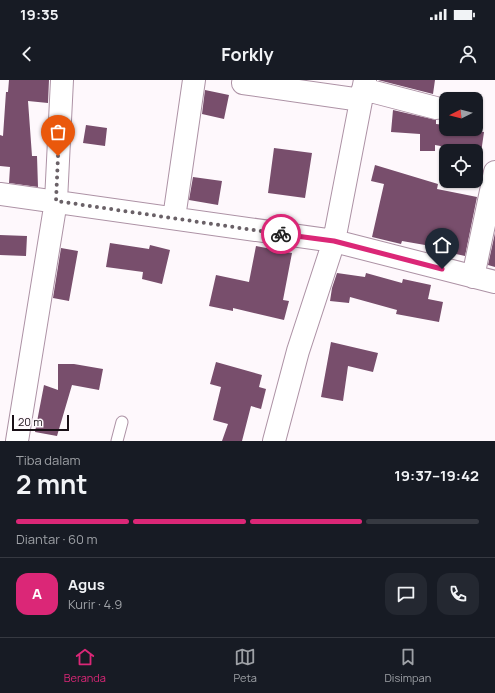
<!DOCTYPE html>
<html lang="id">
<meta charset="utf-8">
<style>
body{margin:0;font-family:Manrope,sans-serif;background:#242831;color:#f1f3f6;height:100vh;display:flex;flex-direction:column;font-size:15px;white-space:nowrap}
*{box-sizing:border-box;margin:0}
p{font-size:13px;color:#9ea1a6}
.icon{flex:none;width:22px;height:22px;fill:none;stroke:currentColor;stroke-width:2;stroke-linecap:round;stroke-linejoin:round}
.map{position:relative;height:361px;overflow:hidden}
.side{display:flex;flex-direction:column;background:#171b24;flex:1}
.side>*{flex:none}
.needle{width:26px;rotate:264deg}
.buttons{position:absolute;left:439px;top:12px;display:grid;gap:8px}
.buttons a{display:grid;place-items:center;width:44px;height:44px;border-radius:8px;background:#171b24;box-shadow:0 1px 3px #0004;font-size:20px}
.scale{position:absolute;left:12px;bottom:10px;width:57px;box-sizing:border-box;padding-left:4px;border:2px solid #1a1017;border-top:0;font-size:11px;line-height:14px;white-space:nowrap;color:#1a1017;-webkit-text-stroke:3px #fef8fc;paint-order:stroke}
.pin{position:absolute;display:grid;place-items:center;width:34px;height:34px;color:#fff;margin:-41px -17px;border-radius:50% 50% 50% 0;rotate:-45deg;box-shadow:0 0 4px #0007}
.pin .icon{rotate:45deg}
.courier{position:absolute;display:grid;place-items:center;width:40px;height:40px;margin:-20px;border:3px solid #db2777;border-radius:50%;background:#fff;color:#222;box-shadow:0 1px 5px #0007}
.summary em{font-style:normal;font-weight:700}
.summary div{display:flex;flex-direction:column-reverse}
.summary{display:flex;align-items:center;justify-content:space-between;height:68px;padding:0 16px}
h1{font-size:26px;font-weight:700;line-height:30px}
.bar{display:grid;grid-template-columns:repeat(4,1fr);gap:6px 4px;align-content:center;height:48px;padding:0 16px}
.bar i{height:5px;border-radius:3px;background:#363941}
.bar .current{background:#db2777}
.bar p{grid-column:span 4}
.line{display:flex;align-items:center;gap:10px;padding:0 16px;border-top:1px solid #363941}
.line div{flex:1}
.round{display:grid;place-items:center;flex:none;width:42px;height:42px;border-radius:12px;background:#242831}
.status{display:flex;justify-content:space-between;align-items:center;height:28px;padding:0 20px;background:#171b24;direction:ltr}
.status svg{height:11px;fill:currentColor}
header{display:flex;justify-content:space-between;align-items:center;height:52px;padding:0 16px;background:#171b24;font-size:18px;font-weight:700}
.dock{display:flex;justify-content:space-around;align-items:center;height:56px;border-top:1px solid #363941;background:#171b24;font-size:11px;color:#9ea1a6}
.dock a{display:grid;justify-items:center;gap:2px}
.dock .current{color:#db2777}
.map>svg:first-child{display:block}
</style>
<div class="status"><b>19:35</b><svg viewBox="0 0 49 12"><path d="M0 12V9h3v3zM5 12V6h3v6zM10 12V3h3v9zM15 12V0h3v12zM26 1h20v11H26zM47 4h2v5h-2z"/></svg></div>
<header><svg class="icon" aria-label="back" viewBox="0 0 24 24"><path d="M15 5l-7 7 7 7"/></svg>Forkly<svg class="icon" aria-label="person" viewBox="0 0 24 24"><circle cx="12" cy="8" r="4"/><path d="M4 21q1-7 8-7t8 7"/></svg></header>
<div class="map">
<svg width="495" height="361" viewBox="0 0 495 361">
<rect width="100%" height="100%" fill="#fef8fc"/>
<path fill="#784e6c" d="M 9,0 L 49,0 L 48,23 L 28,21 L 32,76 L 37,76 L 38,107 L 9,103 L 10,87 L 0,86 L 0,55 L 3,56 L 6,12 L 8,12 Z
M 378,0 L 435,0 L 433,14 Z
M 205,10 L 229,15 L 224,39 L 202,34 Z
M 393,30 L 436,40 L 436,44 L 446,45 L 446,49 L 467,49 L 484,52 L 481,73 L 476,72 L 476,71 L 468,71 L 435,65 L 435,71 L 420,71 L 420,54 L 391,52 Z
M 86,45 L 107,48 L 105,66 L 83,63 Z
M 274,68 L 312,73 L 305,118 L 268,113 Z
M 375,85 L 438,104 L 437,109 L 477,117 L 465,176 L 447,172 L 448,169 L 402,161 L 401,164 L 372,157 L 384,104 L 371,101 Z
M 193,97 L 222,101 L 218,125 L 189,120 Z
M 495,153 L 495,187 L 488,185 Z
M 0,155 L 27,156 L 26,176 L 0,175 Z
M 110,163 L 149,169 L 150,165 L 170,170 L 162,204 L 142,199 L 143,192 L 106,187 Z
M 256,166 L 292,173 L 283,220 L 289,221 L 284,240 L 233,228 L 233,231 L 209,226 L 216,195 L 249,202 Z
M 61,168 L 78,171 L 69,221 L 53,218 Z
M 337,193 L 365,197 L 366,193 L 402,203 L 403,199 L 431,205 L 428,219 L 443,222 L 439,242 L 396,234 L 397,230 L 350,217 L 349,223 L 330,221 L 332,208 Z
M 331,262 L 378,273 L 373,292 L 348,286 L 343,321 L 321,317 Z
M 216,282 L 262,295 L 259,307 L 266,309 L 261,329 L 251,326 L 242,361 L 222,361 L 228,344 L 213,340 L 221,307 L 210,304 Z
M 58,284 L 74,284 L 103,289 L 99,310 L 72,305 L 57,356 L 35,352 L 44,305 L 58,310 Z"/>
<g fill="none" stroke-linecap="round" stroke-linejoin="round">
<defs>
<path id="lane" d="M 117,361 L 122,342"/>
<path id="street" d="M 243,3 L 361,20
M 363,9 L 436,28
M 0,114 L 334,161 L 495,202
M 174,138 L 194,0
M 473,197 L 495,92
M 17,361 L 56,121 L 62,0
M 274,361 L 298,271 L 334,161 L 365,0"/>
</defs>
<use href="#lane" stroke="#ad92a5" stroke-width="13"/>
<use href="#street" stroke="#ad92a5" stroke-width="24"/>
<use href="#lane" stroke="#fff" stroke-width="11"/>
<use href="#street" stroke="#fff" stroke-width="22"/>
</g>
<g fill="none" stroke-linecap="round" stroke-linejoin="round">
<path stroke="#6a6167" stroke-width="4" stroke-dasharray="0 7.2" d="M 58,76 L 56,121 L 281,154"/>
<path stroke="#db2777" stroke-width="5" d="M 281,154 L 334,161 L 442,189"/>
</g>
</svg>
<div class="buttons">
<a><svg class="needle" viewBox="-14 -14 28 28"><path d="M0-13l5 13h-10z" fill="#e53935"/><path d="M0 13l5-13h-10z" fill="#9ea1a6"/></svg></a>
<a><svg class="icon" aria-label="locate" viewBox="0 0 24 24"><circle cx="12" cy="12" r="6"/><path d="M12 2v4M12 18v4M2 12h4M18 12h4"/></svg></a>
</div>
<div class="scale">20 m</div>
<div class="pin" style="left:58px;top:76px;background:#ea580c"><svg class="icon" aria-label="bag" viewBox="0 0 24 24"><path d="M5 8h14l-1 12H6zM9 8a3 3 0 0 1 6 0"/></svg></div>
<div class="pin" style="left:442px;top:189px;background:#1f2937"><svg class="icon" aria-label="home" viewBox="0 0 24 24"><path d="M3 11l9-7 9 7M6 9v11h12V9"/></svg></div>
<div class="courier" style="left:281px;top:154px"><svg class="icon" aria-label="bike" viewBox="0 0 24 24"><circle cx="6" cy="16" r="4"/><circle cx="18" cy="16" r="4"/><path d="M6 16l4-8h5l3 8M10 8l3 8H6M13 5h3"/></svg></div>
</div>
<section class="side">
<div class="summary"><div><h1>2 mnt</h1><p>Tiba dalam</p></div><em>19:37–19:42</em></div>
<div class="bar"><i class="current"></i><i class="current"></i><i class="current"></i><i></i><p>Diantar · 60 m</p></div>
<div class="line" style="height:72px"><b class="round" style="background:#db2777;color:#fff">A</b><div><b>Agus</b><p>Kurir · 4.9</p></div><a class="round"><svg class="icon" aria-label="chat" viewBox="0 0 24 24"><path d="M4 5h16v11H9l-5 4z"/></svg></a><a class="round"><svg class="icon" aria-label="phone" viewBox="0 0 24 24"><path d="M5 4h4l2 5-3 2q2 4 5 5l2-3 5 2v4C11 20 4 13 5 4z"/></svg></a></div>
</section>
<nav class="dock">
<a class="current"><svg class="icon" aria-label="home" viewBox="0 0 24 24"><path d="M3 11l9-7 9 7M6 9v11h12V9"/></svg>Beranda</a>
<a><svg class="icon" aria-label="map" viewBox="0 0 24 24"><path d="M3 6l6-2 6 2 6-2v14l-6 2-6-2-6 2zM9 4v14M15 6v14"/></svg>Peta</a>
<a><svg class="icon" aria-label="saved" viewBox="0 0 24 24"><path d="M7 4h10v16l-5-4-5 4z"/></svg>Disimpan</a>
</nav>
